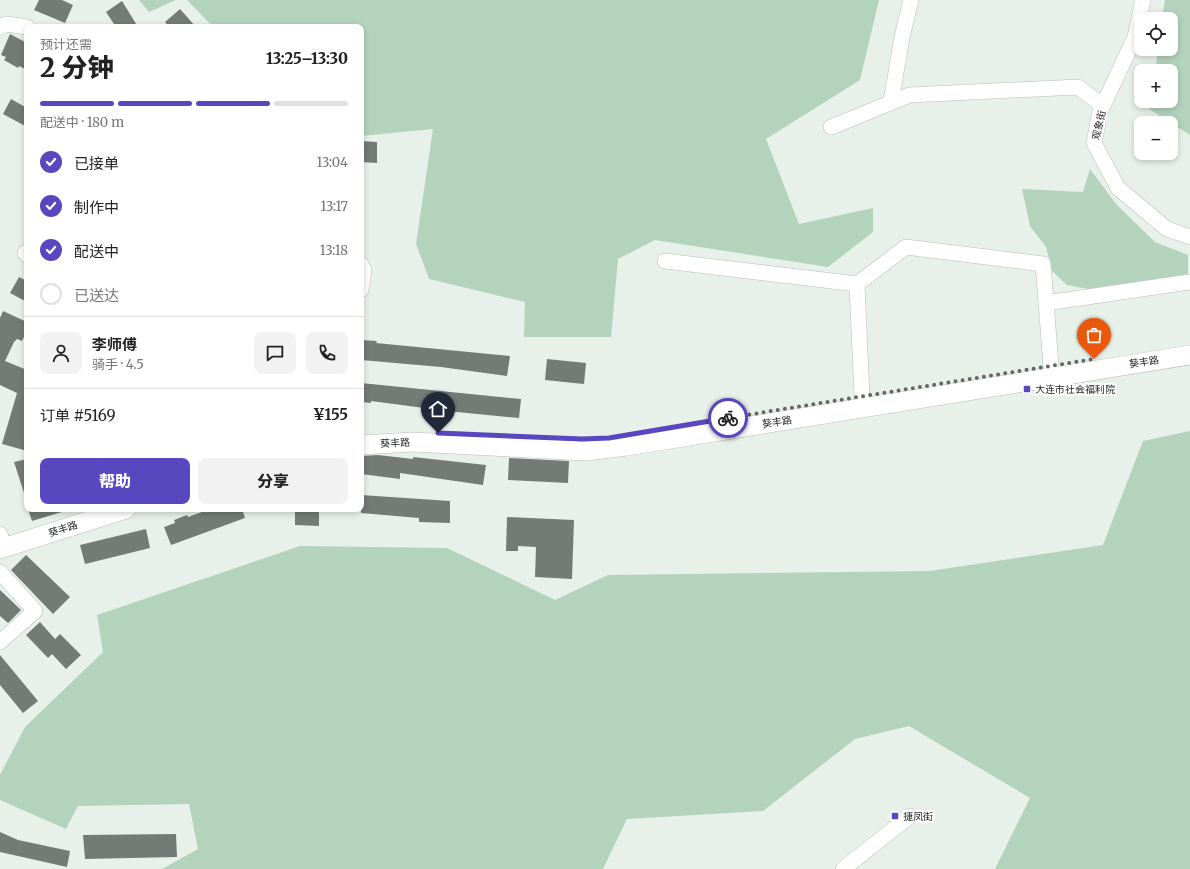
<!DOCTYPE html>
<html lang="zh">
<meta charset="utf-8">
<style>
body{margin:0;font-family:Merriweather,"Noto Sans SC",serif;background:#f2f2f2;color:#222;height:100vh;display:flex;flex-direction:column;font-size:15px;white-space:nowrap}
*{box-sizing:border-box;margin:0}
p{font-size:13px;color:#767676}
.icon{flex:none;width:22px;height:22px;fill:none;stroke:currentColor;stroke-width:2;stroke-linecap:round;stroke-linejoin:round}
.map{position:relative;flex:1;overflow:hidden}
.details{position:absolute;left:24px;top:24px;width:340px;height:488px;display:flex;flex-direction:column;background:#fff;border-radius:8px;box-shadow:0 2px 6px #0003}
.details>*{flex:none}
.tools{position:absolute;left:1134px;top:12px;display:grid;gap:8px}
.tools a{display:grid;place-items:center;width:44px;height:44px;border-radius:8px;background:#fff;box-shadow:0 2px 6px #0003;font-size:20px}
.pin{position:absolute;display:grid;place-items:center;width:34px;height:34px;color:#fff;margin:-41px -17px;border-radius:50% 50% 50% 0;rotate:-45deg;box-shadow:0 0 4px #0007}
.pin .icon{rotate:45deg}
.courier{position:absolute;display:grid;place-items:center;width:40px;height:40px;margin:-20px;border:3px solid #5947bf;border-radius:50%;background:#fff;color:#222;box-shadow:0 1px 5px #0007}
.headline em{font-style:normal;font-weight:800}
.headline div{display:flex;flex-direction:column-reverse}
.headline{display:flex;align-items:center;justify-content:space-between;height:68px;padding:0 16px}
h1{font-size:26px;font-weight:800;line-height:30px}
.bar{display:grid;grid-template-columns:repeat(4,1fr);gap:6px 4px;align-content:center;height:48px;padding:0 16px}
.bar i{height:5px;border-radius:3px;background:#e0e0e0}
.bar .active{background:#5947bf}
.bar p{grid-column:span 4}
.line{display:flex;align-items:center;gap:10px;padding:0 16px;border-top:1px solid #e0e0e0}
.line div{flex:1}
.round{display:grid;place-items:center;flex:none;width:42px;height:42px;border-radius:8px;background:#f2f2f2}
ol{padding:0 16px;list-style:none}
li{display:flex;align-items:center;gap:12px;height:44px}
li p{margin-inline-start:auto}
li .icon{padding:4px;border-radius:50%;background:#5947bf;color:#fff;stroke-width:4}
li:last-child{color:#767676}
li i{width:22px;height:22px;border:2px solid #e0e0e0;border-radius:50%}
.button{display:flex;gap:8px;margin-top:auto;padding:8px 16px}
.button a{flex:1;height:46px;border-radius:8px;background:#5947bf;color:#fff;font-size:16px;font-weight:800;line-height:46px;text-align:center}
.button a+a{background:#f2f2f2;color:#222}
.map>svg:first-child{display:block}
</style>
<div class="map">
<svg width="1190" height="869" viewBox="0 0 1190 869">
<rect width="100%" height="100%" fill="#e8f0ea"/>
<path fill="#b4d3bc" d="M 139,0 L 176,0 L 149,12 Z
M 187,0 L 879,0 L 860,80 L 766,139 L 799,224 L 873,208 L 873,232 L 828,267 L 655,240 L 618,259 L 611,337 L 524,337 L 525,302 L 429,279 L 416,244 L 433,129 L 361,136 L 361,27 L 213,27 Z
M 1165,0 L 1190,0 L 1190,135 L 1149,109 L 1150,101 L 1171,101 L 1171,71 L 1155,71 L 1158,49 L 1171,49 L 1171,19 L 1162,19 Z
M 1090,169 L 1116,204 L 1155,242 L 1188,255 L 1188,274 L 1088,289 L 1067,285 L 1052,271 L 1046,247 L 1030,226 L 1022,189 L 1083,192 Z
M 1190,431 L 1190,869 L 995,869 L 1030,798 L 909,726 L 855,739 L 763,811 L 627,819 L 603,869 L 162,869 L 198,849 L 189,804 L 78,806 L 66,829 L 0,800 L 0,775 L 25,727 L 103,652 L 97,615 L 300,546 L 447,548 L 555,600 L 608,575 L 930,571 L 1103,545 L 1143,441 Z"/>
<path fill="#747b76" d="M 39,0 L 62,0 L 73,5 L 65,23 L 34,10 Z
M 122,1 L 138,27 L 116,27 L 106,12 Z
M 180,9 L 196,27 L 169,27 L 165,22 Z
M 10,34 L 27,43 L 27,70 L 19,66 L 18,68 L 4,60 L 6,57 L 1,55 Z
M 11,99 L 27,108 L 27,127 L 3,114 Z
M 361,141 L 377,142 L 377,163 L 361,162 Z
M 19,277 L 27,281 L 27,302 L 10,293 Z
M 3,311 L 27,322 L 27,330 L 22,341 L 17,339 L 14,342 L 5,361 L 27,370 L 27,438 L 24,450 L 2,444 L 17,393 L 0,385 L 0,318 Z
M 361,340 L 377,341 L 376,343 L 510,356 L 507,376 L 441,367 L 361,360 Z
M 547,359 L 586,363 L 584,384 L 545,380 Z
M 361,383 L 521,399 L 519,418 L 447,411 L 371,401 L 371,403 L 361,402 Z
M 378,455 L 413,459 L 413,457 L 486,465 L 483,485 L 400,473 L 400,479 L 361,474 L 361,456 Z
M 509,458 L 569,461 L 568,483 L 508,480 Z
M 27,459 L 27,496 L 25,496 L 14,462 Z
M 361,495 L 450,501 L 450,523 L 419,522 L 419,518 L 361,513 Z
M 28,509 L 65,509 L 65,511 L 32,521 Z
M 210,509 L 242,509 L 245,518 L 171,545 L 164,527 L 175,523 L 174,520 L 187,515 L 188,517 Z
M 295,509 L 319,509 L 319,526 L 295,525 Z
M 507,517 L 574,520 L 572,579 L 535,577 L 536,547 L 518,546 L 518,551 L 506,551 Z
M 146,529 L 150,548 L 85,564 L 80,545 Z
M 26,555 L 70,597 L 53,614 L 11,570 Z
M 0,590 L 21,610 L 8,623 L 0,616 Z
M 40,622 L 55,639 L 60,634 L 81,655 L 66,669 L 52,654 L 48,658 L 26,635 Z
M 0,655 L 38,701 L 23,713 L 0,685 Z
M 0,832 L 18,840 L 70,851 L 67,867 L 0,852 Z
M 176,834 L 177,857 L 85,859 L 83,835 Z"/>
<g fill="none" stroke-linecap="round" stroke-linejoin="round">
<defs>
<path id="minor" d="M 1143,0 L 1135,37 L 1100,112 L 1094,143 L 1118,188 L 1167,229 L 1190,237
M 0,27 L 7,24 L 27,27
M 891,102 L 902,37 L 911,0
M 831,127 L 910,95 L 1078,87 L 1103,106
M 25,253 L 27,255
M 665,261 L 857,284
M 361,264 L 364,270 L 361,290
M 1046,303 L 1190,282
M 862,397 L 857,284 L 906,247 L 1043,264 L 1051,366
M 0,534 L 4,548
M 0,572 L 35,611 L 0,642
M 843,869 L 910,816"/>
<path id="major" d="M 361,445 L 413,442 L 586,451 L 627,446 L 1190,355
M 0,549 L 126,509"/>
</defs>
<use href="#minor" stroke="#b8bfb9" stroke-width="16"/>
<use href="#major" stroke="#b8bfb9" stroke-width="20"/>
<use href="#minor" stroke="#fff" stroke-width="15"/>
<use href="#major" stroke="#fff" stroke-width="19"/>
</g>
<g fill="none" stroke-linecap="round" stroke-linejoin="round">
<path stroke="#636865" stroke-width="4" stroke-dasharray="0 7.2" d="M 728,418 L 1094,359"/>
<path stroke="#5947bf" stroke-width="5" d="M 438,433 L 582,439 L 609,438 L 728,418"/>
</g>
<g fill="#5947bf" stroke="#fff" stroke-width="1.5">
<rect x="1023" y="385" width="8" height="8" rx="2"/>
<rect x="891" y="812" width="8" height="8" rx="2"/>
</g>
<g text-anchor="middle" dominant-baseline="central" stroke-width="4" stroke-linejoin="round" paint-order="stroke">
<g font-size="10" fill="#1c1f1d" stroke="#fff">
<text transform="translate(1099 125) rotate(-77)">观象街</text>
<text transform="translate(1144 362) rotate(-9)">葵丰路</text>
<text transform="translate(777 422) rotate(-9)">葵丰路</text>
<text transform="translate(395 443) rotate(-3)">葵丰路</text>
<text transform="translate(63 529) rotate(-18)">葵丰路</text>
</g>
<g font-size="10" fill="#1c1f1d" stroke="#fff" text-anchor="start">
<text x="1035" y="389">大连市社会福利院</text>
<text x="903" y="816">捷凤街</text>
</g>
</g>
</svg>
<div class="tools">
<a><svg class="icon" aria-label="locate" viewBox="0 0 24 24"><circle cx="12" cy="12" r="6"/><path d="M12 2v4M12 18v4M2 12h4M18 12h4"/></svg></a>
<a>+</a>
<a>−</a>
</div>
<div class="pin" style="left:1094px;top:359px;background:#ea580c"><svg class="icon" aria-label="bag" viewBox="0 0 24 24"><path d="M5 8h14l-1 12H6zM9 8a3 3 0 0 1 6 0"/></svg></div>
<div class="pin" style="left:438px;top:433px;background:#1f2937"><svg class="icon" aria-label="home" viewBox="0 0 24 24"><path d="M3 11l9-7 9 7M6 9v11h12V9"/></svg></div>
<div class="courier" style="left:728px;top:418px"><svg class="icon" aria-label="bike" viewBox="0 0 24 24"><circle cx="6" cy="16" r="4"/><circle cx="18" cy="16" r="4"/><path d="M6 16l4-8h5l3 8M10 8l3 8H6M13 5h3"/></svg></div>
<section class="details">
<div class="headline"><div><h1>2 分钟</h1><p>预计还需</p></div><em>13:25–13:30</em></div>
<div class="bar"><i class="active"></i><i class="active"></i><i class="active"></i><i></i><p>配送中 · 180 m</p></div>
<ol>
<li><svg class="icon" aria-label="check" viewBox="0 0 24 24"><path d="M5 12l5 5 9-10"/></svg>已接单<p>13:04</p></li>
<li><svg class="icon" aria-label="check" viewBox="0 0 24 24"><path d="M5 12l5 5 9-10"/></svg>制作中<p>13:17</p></li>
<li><svg class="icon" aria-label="check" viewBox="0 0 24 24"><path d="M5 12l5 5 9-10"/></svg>配送中<p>13:18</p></li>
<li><i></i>已送达</li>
</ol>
<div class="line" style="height:72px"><a class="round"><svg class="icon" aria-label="person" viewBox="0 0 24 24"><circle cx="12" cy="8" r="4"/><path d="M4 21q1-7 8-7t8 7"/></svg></a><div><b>李师傅</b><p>骑手 · 4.5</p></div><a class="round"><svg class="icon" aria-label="chat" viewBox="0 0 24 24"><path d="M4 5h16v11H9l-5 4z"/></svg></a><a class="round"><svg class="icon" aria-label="phone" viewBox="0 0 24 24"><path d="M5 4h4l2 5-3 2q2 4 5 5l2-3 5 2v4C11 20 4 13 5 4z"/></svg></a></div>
<div class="line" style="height:52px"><div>订单 #5169</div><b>¥155</b></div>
<div class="button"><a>帮助</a><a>分享</a></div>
</section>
</div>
